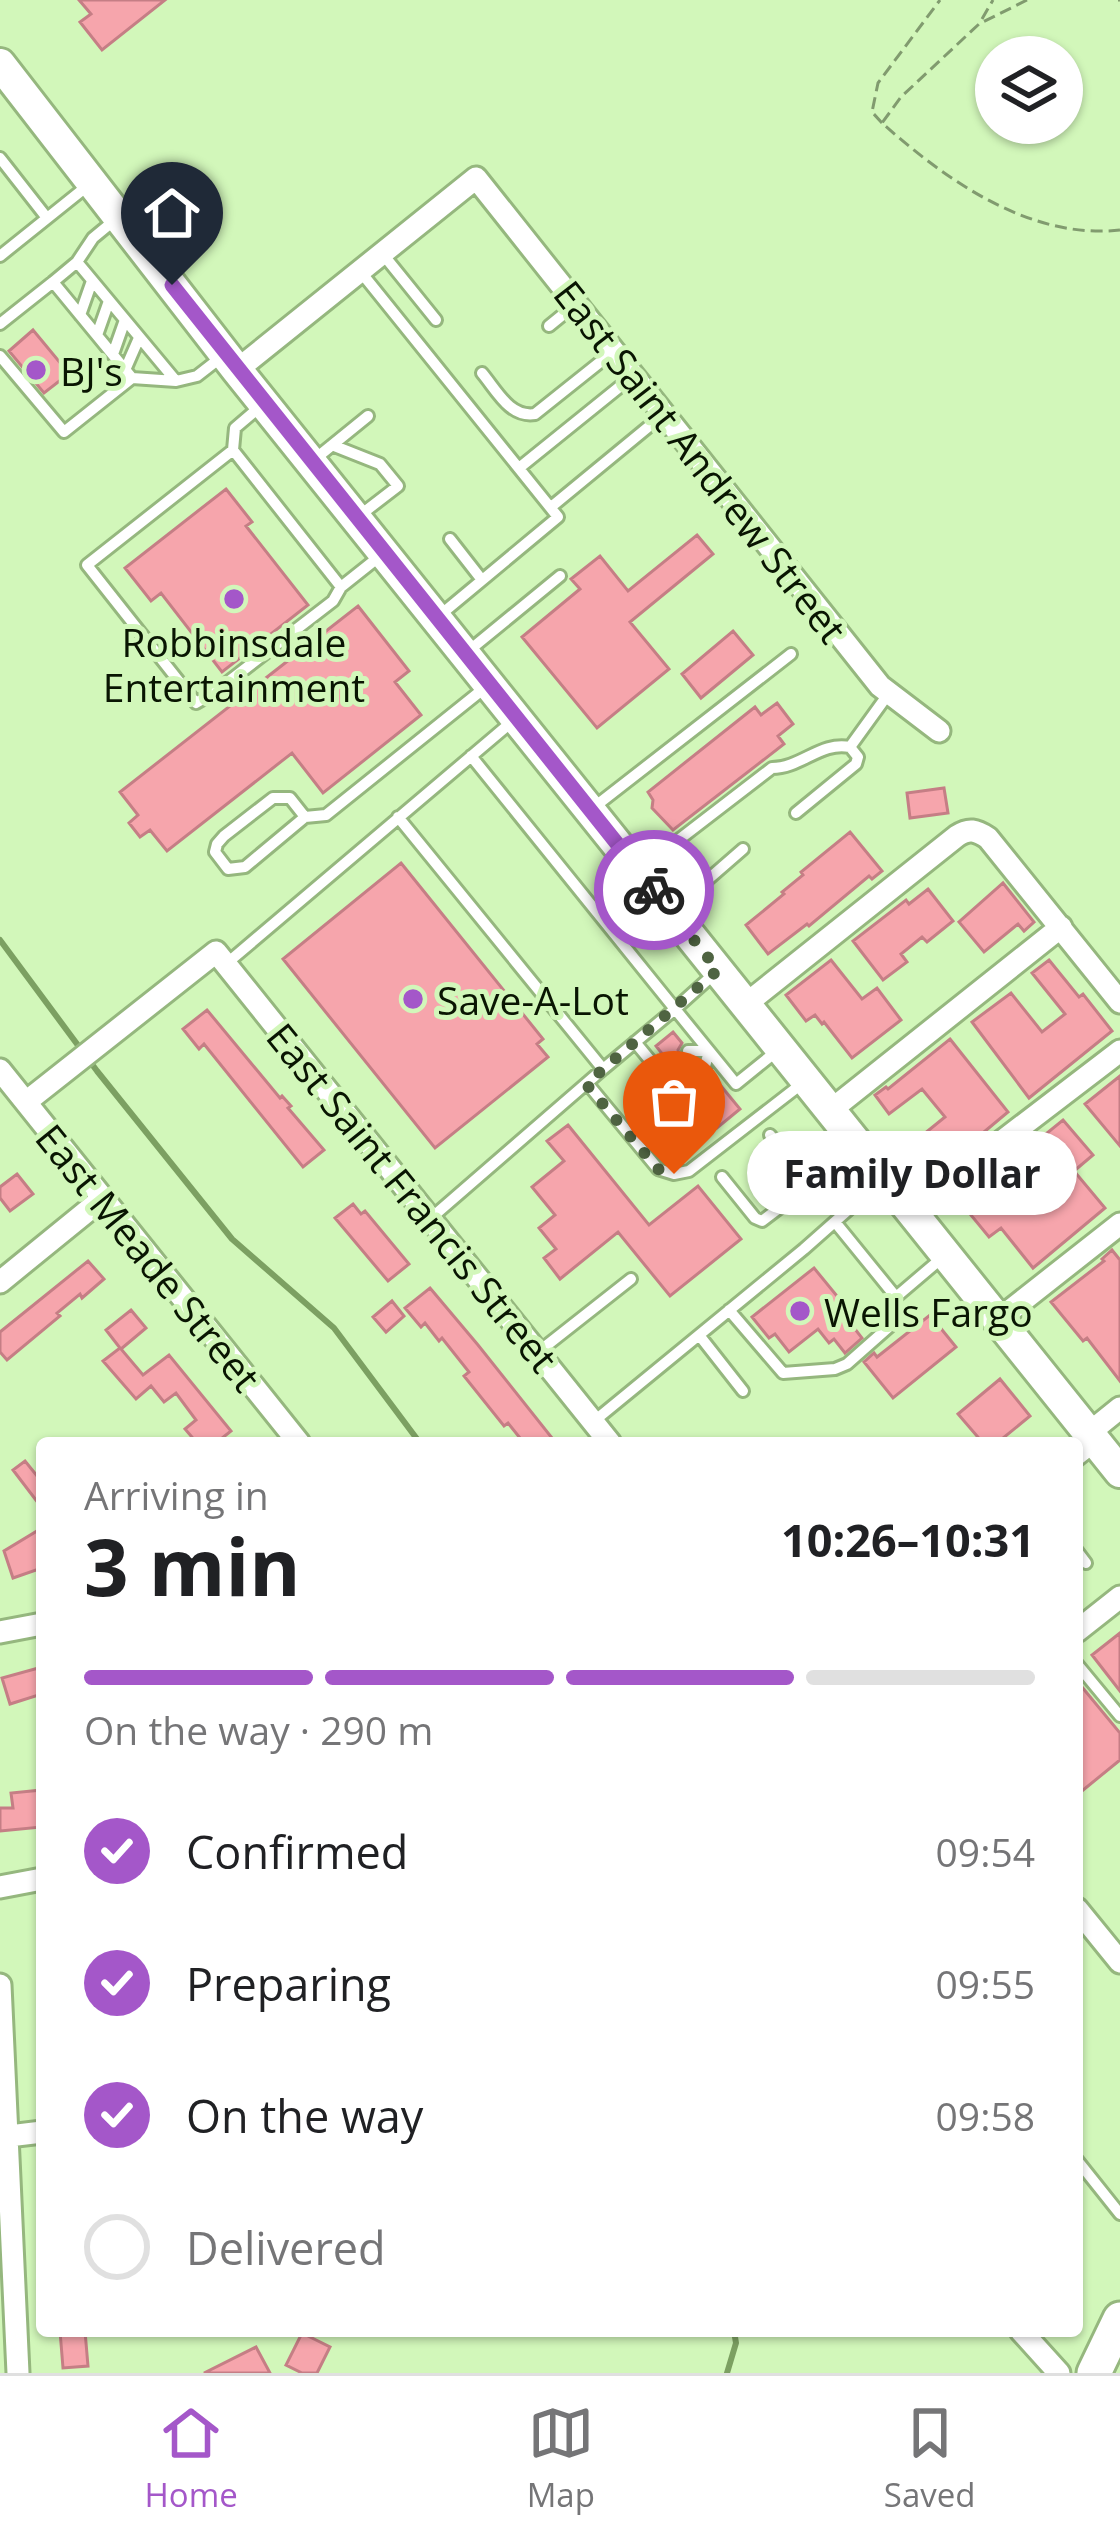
<!DOCTYPE html>
<meta charset="utf-8">
<style>
body{margin:0;font-family:"Open Sans",sans-serif;background:#f2f2f2;color:#202124;height:100vh;display:flex;flex-direction:column;font-size:45px;white-space:nowrap}
*{box-sizing:border-box;margin:0}
p{font-size:39px;color:#757577}
.icon{flex:none;width:66px;height:66px;fill:none;stroke:currentColor;stroke-width:2;stroke-linecap:round;stroke-linejoin:round}
.map{position:relative;flex:1;overflow:hidden}
.sheet{position:absolute;left:36px;top:1437px;width:1047px;height:900px;display:flex;flex-direction:column;background:#fff;border-radius:12px;box-shadow:0 3px 9px #0004}
.sheet>*{flex:none}
.controls{position:absolute;left:975px;top:36px;display:grid;gap:24px}
.controls a{display:grid;place-items:center;width:108px;height:108px;border-radius:50%;background:#fff;box-shadow:0 3px 9px #0004;font-size:60px}
.pin{position:absolute;display:grid;place-items:center;width:102px;height:102px;color:#fff;margin:-123px -51px;border-radius:50% 50% 50% 0;rotate:-45deg;box-shadow:0 0 12px #0007}
.pin .icon{rotate:45deg}
.courier{position:absolute;display:grid;place-items:center;width:120px;height:120px;margin:-60px;border:9px solid #a457c9;border-radius:50%;background:#fff;color:#222;box-shadow:0 3px 15px #0007}
.bubble{position:absolute;height:84px;border-radius:42px;background:#fff;box-shadow:0 3px 9px #0004;font-size:39px;font-weight:700;line-height:84px;text-align:center}
.headline em{font-style:normal;font-weight:700}
.headline div{display:flex;flex-direction:column-reverse}
.headline{display:flex;align-items:center;justify-content:space-between;height:204px;padding:0 48px}
h1{font-size:78px;font-weight:700;line-height:90px}
.bar{display:grid;grid-template-columns:repeat(4,1fr);gap:18px 12px;align-content:center;height:144px;padding:0 48px}
.bar i{height:15px;border-radius:9px;background:#e0e0e0}
.bar .on{background:#a457c9}
.bar p{grid-column:span 4}
ol{padding:0 48px;list-style:none}
li{display:flex;align-items:center;gap:36px;height:132px}
li p{margin-inline-start:auto}
li .icon{padding:12px;border-radius:50%;background:#a457c9;color:#fff;stroke-width:4}
li:last-child{color:#757577}
li i{width:66px;height:66px;border:6px solid #e0e0e0;border-radius:50%}
.tabs{display:flex;justify-content:space-around;align-items:center;height:168px;border-top:3px solid #e0e0e0;background:#fff;font-size:33px;color:#757577}
.tabs a{display:grid;justify-items:center;gap:6px}
.tabs .on{color:#a457c9}
.map>svg:first-child{display:block}
</style>
<div class="map">
<svg width="1120" height="2373" viewBox="0 0 1120 2373">
<rect width="100%" height="100%" fill="#d2f7ba"/>
<g fill="none" stroke-linecap="round" stroke-linejoin="round">
<path stroke="#7ca062" stroke-width="6" d="M 0,940 L 97,1071 L 232,1239 L 334,1328 L 420,1443
M 727,2373 L 736,2343 L 734,2331"/>
</g>
<path fill="#f6a5ac" stroke="#c57e85" stroke-width="3" d="M 79,0 L 165,0 L 102,50 L 80,22 L 91,14 Z
M 33,330 L 62,365 L 62,379 L 44,393 L 9,351 Z
M 226,489 L 252,522 L 246,526 L 308,605 L 222,672 L 161,593 L 151,601 L 125,568 Z
M 697,535 L 713,554 L 630,622 L 669,669 L 597,728 L 522,637 L 580,589 L 571,579 L 600,556 L 628,591 Z
M 358,606 L 409,671 L 395,682 L 421,715 L 323,793 L 292,753 L 167,851 L 150,830 L 140,837 L 129,823 L 138,815 L 120,792 Z
M 733,631 L 753,655 L 701,698 L 682,674 Z
M 777,703 L 793,724 L 778,736 L 784,744 L 673,830 L 652,808 L 653,800 L 648,792 L 755,707 L 761,715 Z
M 944,788 L 948,813 L 910,818 L 907,793 Z
M 850,832 L 882,871 L 872,879 L 869,876 L 809,926 L 807,924 L 768,954 L 746,925 L 784,894 L 782,892 L 803,875 L 801,872 Z
M 401,863 L 543,1039 L 537,1044 L 548,1057 L 435,1148 L 283,959 Z
M 1003,883 L 1034,922 L 1024,931 L 1018,924 L 984,952 L 959,922 Z
M 928,889 L 953,921 L 927,942 L 922,937 L 901,954 L 907,962 L 883,980 L 853,941 L 906,900 L 909,904 Z
M 831,960 L 862,999 L 877,988 L 901,1020 L 852,1058 L 824,1022 L 822,1024 L 815,1015 L 806,1021 L 786,995 Z
M 1049,960 L 1079,997 L 1083,994 L 1112,1031 L 1029,1098 L 972,1022 L 1011,993 L 1042,1032 L 1065,1014 L 1032,973 Z
M 207,1010 L 280,1098 L 282,1096 L 291,1106 L 288,1108 L 324,1150 L 303,1167 L 204,1044 L 199,1049 L 183,1029 Z
M 673,1032 L 682,1043 L 678,1050 L 680,1057 L 696,1061 L 696,1076 L 703,1080 L 710,1078 L 714,1083 L 717,1081 L 740,1109 L 717,1128 L 693,1100 L 696,1097 L 692,1091 L 695,1086 L 694,1079 L 688,1075 L 677,1073 L 656,1046 Z
M 950,1039 L 1008,1112 L 942,1167 L 919,1138 L 945,1117 L 922,1089 L 889,1114 L 875,1095 L 886,1087 L 888,1089 Z
M 1120,1076 L 1120,1146 L 1085,1104 Z
M 1063,1120 L 1093,1155 L 1074,1171 L 1105,1208 L 1033,1268 L 1001,1228 L 989,1237 L 961,1203 Z
M 568,1125 L 649,1225 L 698,1186 L 741,1239 L 670,1296 L 618,1232 L 560,1279 L 544,1258 L 556,1249 L 539,1228 L 555,1215 L 532,1187 L 564,1161 L 547,1141 Z
M 17,1174 L 33,1194 L 10,1211 L 0,1198 L 0,1187 Z
M 353,1204 L 361,1214 L 365,1211 L 409,1264 L 388,1281 L 335,1218 Z
M 1112,1250 L 1120,1260 L 1120,1381 L 1087,1338 L 1083,1341 L 1051,1302 L 1104,1261 L 1102,1259 Z
M 88,1261 L 104,1279 L 82,1298 L 80,1294 L 57,1313 L 60,1316 L 7,1360 L 0,1352 L 0,1332 Z
M 814,1268 L 846,1307 L 841,1311 L 862,1338 L 845,1353 L 834,1339 L 829,1343 L 818,1329 L 789,1352 L 775,1334 L 769,1338 L 752,1317 Z
M 430,1288 L 478,1345 L 556,1443 L 524,1443 L 508,1423 L 504,1426 L 464,1376 L 469,1372 L 442,1338 L 439,1341 L 425,1323 L 421,1327 L 405,1308 Z
M 392,1301 L 404,1316 L 386,1332 L 373,1317 Z
M 131,1310 L 146,1328 L 121,1349 L 143,1375 L 169,1355 L 231,1431 L 216,1443 L 197,1443 L 185,1429 L 196,1420 L 176,1393 L 164,1402 L 151,1386 L 136,1399 L 103,1361 L 120,1348 L 106,1330 Z
M 930,1315 L 956,1347 L 893,1398 L 864,1362 L 874,1353 L 877,1357 Z
M 1000,1379 L 1030,1416 L 997,1443 L 983,1443 L 958,1414 Z
M 25,1461 L 42,1482 L 42,1508 L 13,1470 Z
M 42,1528 L 42,1568 L 13,1578 L 4,1551 Z
M 1120,1633 L 1120,1691 L 1092,1655 Z
M 42,1667 L 42,1694 L 10,1704 L 2,1678 Z
M 1077,1681 L 1120,1733 L 1120,1760 L 1077,1795 Z
M 42,1790 L 42,1827 L 0,1831 L 0,1808 L 13,1808 L 11,1793 Z
M 60,2331 L 85,2331 L 88,2366 L 63,2368 Z
M 302,2333 L 330,2347 L 317,2373 L 302,2373 L 286,2365 Z
M 256,2347 L 270,2373 L 204,2373 Z"/>
<g fill="none" stroke-linecap="round" stroke-linejoin="round">
<defs>
<path id="lane" d="M 0,158 L 47,218
M 116,219 L 93,238 L 77,262 L 176,381 L 197,376 L 224,355
M 382,253 L 436,320
M 0,256 L 91,183
M 77,262 L 53,282 L 132,378 L 176,381
M 360,271 L 558,517 L 439,616
M 80,315 L 92,281
M 0,324 L 53,282
M 549,326 L 576,304
M 97,335 L 109,301
M 113,354 L 125,320
M 0,356 L 64,432 L 132,378
M 125,370 L 139,338
M 482,373 C 497,391 510,418 535,414 L 614,351
M 262,405 L 235,428 L 233,450 L 341,587 L 380,556
M 332,445 L 380,464 L 398,486 L 359,516
M 233,450 L 87,565 L 196,703 L 215,692 L 333,601 L 341,587
M 315,459 L 368,416
M 519,468 L 633,376
M 551,507 L 664,414
M 450,539 L 482,580
M 466,653 L 560,576
M 593,808 L 791,654
M 796,813 L 856,764 L 858,757 L 850,747
M 305,817 L 245,867 L 228,869 L 215,852 L 217,844 L 224,836 L 273,798 L 290,798 L 305,817 L 326,815 L 487,686
M 398,817 L 603,1069 L 675,1009 L 471,756
M 642,868 L 772,768 C 801,768 821,741 850,747 L 889,693
M 674,909 L 743,849
M 226,964 L 514,720
M 714,974 L 675,1009 L 736,1084 L 778,1050
M 635,1042 L 668,1082 L 686,1084
M 688,1051 L 709,1051 L 704,1070
M 587,1083 L 658,1169 L 674,1174 L 689,1171 L 804,1082
M 770,1135 L 811,1186
M 722,1177 L 755,1218 L 762,1221 L 857,1149
M 430,1219 L 603,1069
M 835,1222 L 896,1297
M 729,1310 L 783,1373 L 835,1369 L 847,1364 L 890,1326 L 896,1297 L 943,1257
M 699,1335 L 743,1391
M 537,1353 L 631,1279
M 593,1422 L 804,1249 L 882,1180
M 1077,1461 L 1096,1446
M 1077,1551 L 1086,1563
M 1077,1664 L 1120,1716
M 1077,2160 L 1120,2214"/>
<path id="street" d="M 237,370 L 476,178 L 880,686 L 939,731
M 746,1004 L 957,836 C 969,828 976,830 988,838 L 1120,1002
M 0,1070 L 299,1443
M 26,1102 L 216,952 L 610,1443
M 831,1110 L 1061,927
M 911,1211 L 1120,1051
M 0,1282 L 102,1199
M 998,1320 L 1120,1224
M 1089,1433 L 1120,1408
M 1077,1631 L 1120,1597
M 0,1632 L 42,1624
M 0,1887 L 42,1879
M 1077,1909 L 1120,1962
M 0,1985 L 18,2373
M 0,2137 L 42,2132
M 1021,2331 L 1059,2373"/>
<path id="secondary" d="M 0,64 L 237,370 L 1120,1472"/>
<path id="primary" d="M 1094,2373 L 1120,2319"/>
</defs>
<use href="#lane" stroke="#95b77e" stroke-width="16"/>
<use href="#street" stroke="#95b77e" stroke-width="27"/>
<use href="#secondary" stroke="#95b77e" stroke-width="36"/>
<use href="#primary" stroke="#95b77e" stroke-width="39"/>
<path stroke="#819b6f" stroke-width="3" stroke-dasharray="12 6" stroke-linecap="butt" d="M 1027,0 L 979,24 L 901,97 L 882,123 C 946,180 1030,240 1120,230
M 1118,0 L 1120,0
M 982,19 L 993,0
M 882,123 L 872,112 L 878,83 L 940,0"/>
<use href="#lane" stroke="#fff" stroke-width="10"/>
<use href="#street" stroke="#fff" stroke-width="21"/>
<use href="#secondary" stroke="#fff" stroke-width="30"/>
<use href="#primary" stroke="#fff" stroke-width="33"/>
</g>
<g fill="none" stroke-linecap="round" stroke-linejoin="round">
<path stroke="#4f6442" stroke-width="12" stroke-dasharray="0 21.6" d="M 654,890 L 718,970 L 586,1084 L 658,1169 L 674,1174"/>
<path stroke="#a457c9" stroke-width="15" d="M 172,285 L 654,890"/>
</g>
<g fill="#a457c9" stroke="#d2f7ba" stroke-width="4.5">
<circle cx="36" cy="370" r="12"/>
<circle cx="234" cy="599" r="12"/>
<circle cx="413" cy="999" r="12"/>
<circle cx="800" cy="1311" r="12"/>
</g>
<g text-anchor="middle" dominant-baseline="central" stroke-width="10" stroke-linejoin="round" paint-order="stroke">
<g font-size="39" fill="#091502" stroke="#d2f7ba" text-anchor="start">
<text x="60" y="370">BJ's</text>
<text x="234" y="641" text-anchor="middle">Robbinsdale<tspan x="234" dy="45">Entertainment</tspan></text>
<text x="437" y="999">Save-A-Lot</text>
<text x="824" y="1311">Wells Fargo</text>
</g>
<g font-size="39" fill="#091502" stroke="#d2f7ba">
<text transform="translate(701 461) rotate(52)">East Saint Andrew Street</text>
<text transform="translate(413 1197) rotate(51)">East Saint Francis Street</text>
<text transform="translate(149 1257) rotate(51)">East Meade Street</text>
</g>
</g>
</svg>
<div class="controls">
<a><svg class="icon" aria-label="layers" viewBox="0 0 24 24"><path d="M12 4l9 5-9 5-9-5zM3 14l9 5 9-5"/></svg></a>
</div>
<div class="pin" style="left:674px;top:1174px;background:#ea580c"><svg class="icon" aria-label="bag" viewBox="0 0 24 24"><path d="M5 8h14l-1 12H6zM9 8a3 3 0 0 1 6 0"/></svg></div>
<div class="pin" style="left:172px;top:285px;background:#1f2937"><svg class="icon" aria-label="home" viewBox="0 0 24 24"><path d="M3 11l9-7 9 7M6 9v11h12V9"/></svg></div>
<div class="courier" style="left:654px;top:890px"><svg class="icon" aria-label="bike" viewBox="0 0 24 24"><circle cx="6" cy="16" r="4"/><circle cx="18" cy="16" r="4"/><path d="M6 16l4-8h5l3 8M10 8l3 8H6M13 5h3"/></svg></div>
<div class="bubble" style="left:747px;top:1131px;width:330px">Family Dollar</div>
<section class="sheet">
<div class="headline"><div><h1>3 min</h1><p>Arriving in</p></div><em>10:26–10:31</em></div>
<div class="bar"><i class="on"></i><i class="on"></i><i class="on"></i><i></i><p>On the way · 290 m</p></div>
<ol>
<li><svg class="icon" aria-label="check" viewBox="0 0 24 24"><path d="M5 12l5 5 9-10"/></svg>Confirmed<p>09:54</p></li>
<li><svg class="icon" aria-label="check" viewBox="0 0 24 24"><path d="M5 12l5 5 9-10"/></svg>Preparing<p>09:55</p></li>
<li><svg class="icon" aria-label="check" viewBox="0 0 24 24"><path d="M5 12l5 5 9-10"/></svg>On the way<p>09:58</p></li>
<li><i></i>Delivered</li>
</ol>
</section>
</div>
<nav class="tabs">
<a class="on"><svg class="icon" aria-label="home" viewBox="0 0 24 24"><path d="M3 11l9-7 9 7M6 9v11h12V9"/></svg>Home</a>
<a><svg class="icon" aria-label="map" viewBox="0 0 24 24"><path d="M3 6l6-2 6 2 6-2v14l-6 2-6-2-6 2zM9 4v14M15 6v14"/></svg>Map</a>
<a><svg class="icon" aria-label="saved" viewBox="0 0 24 24"><path d="M7 4h10v16l-5-4-5 4z"/></svg>Saved</a>
</nav>
